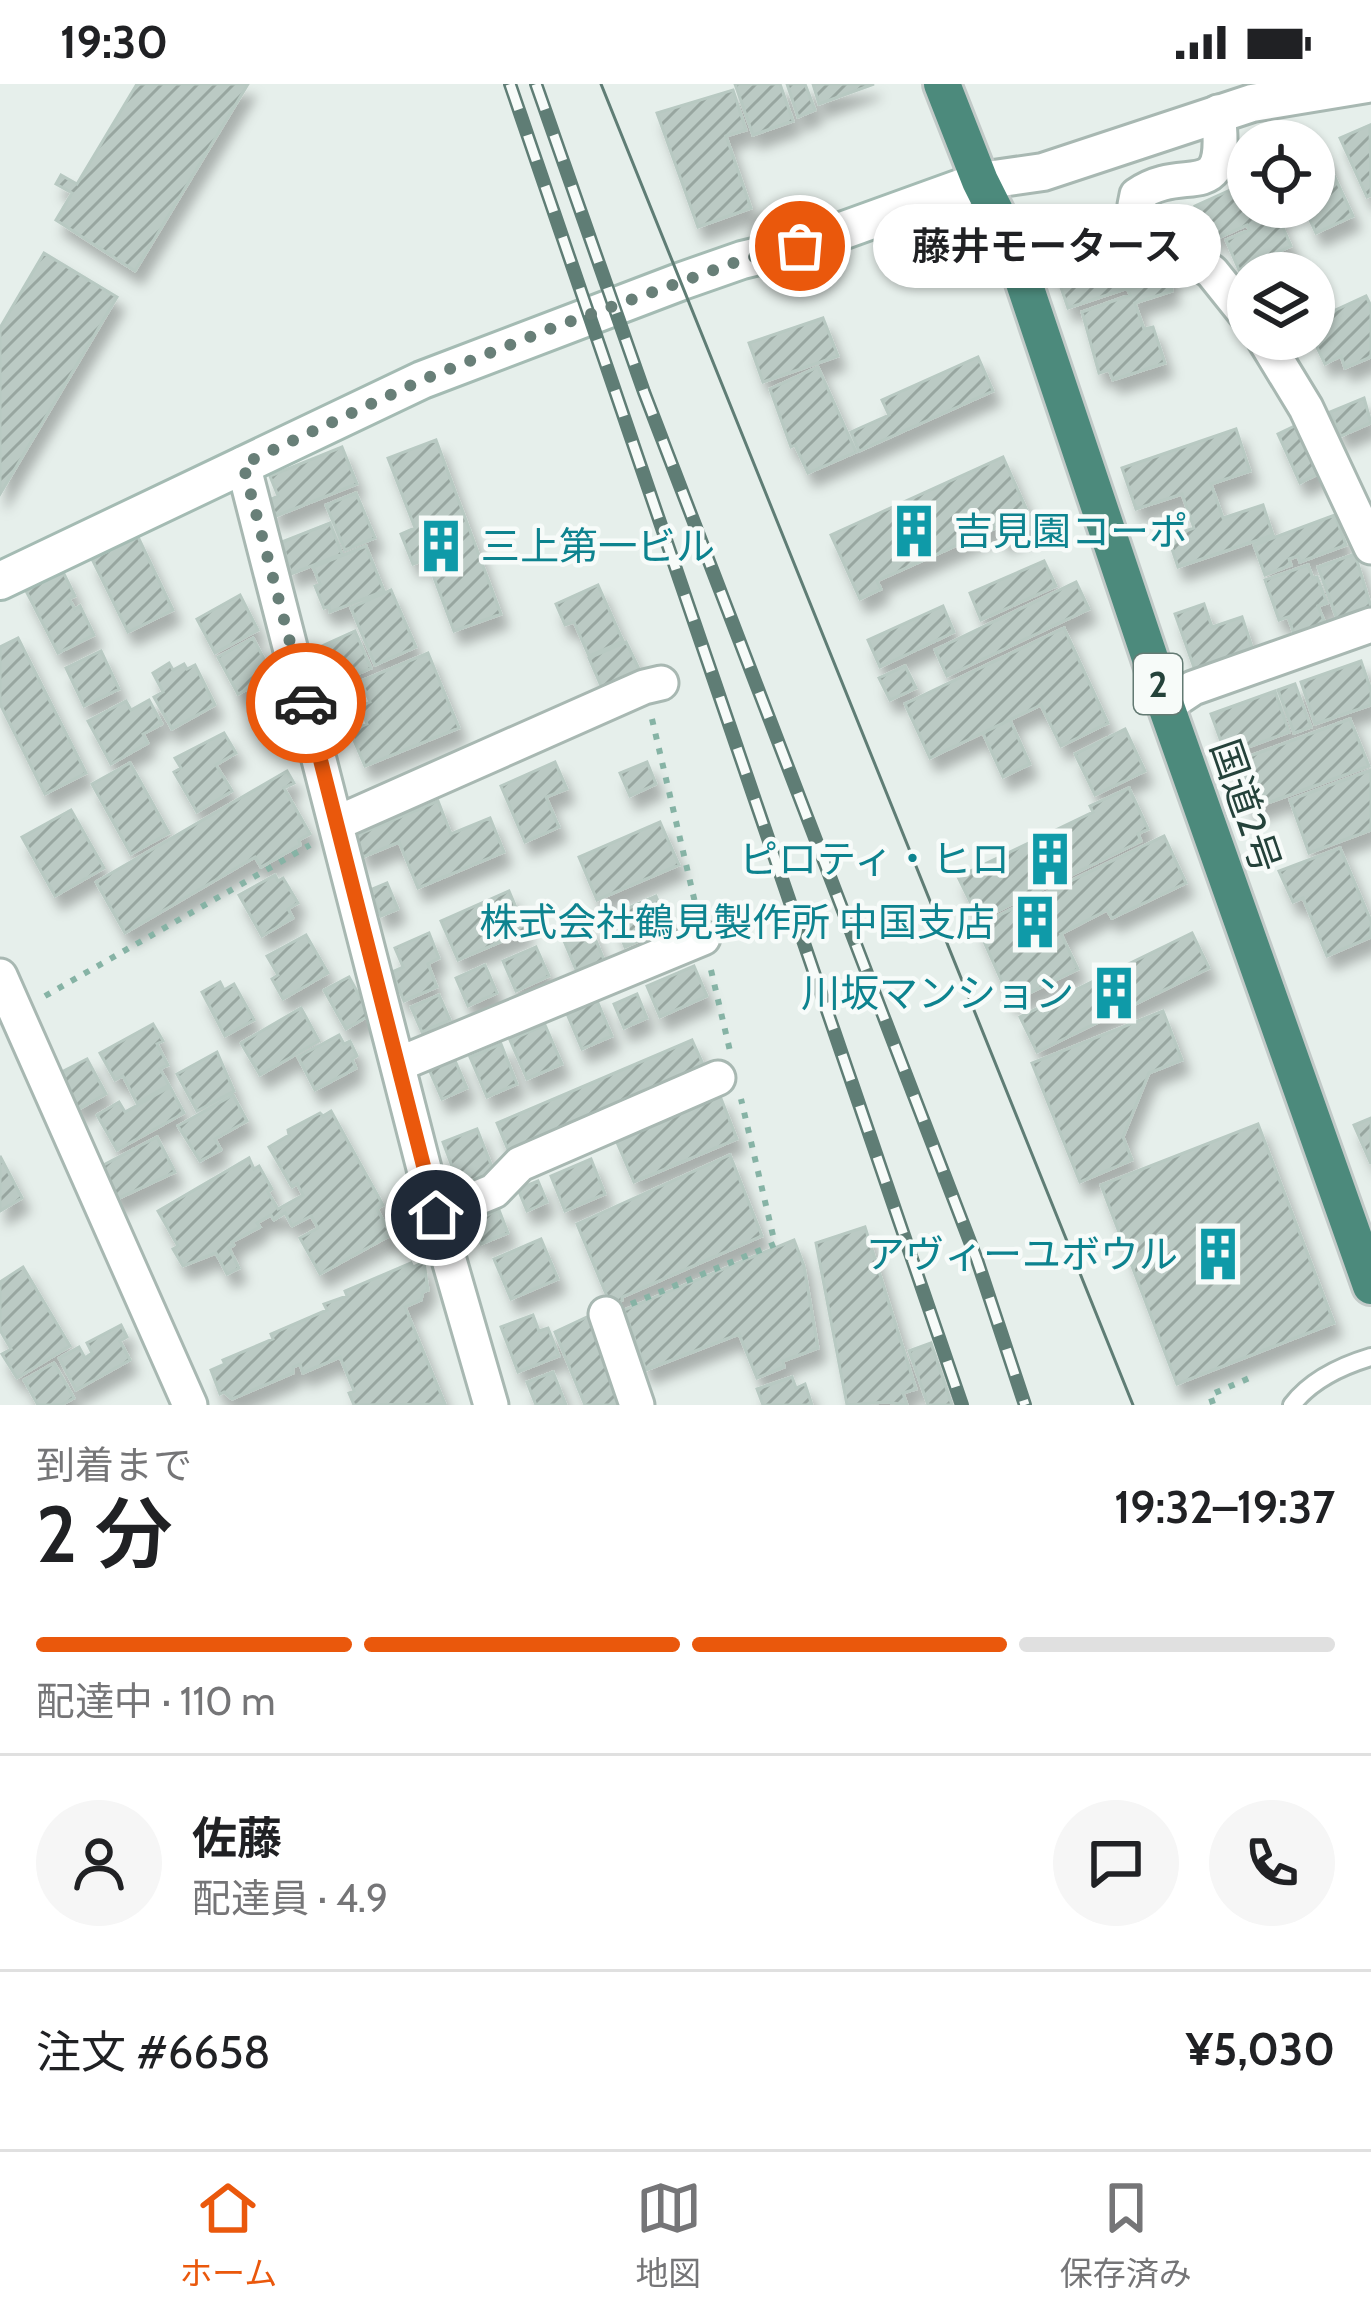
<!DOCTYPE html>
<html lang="ja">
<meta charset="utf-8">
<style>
body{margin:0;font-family:Cabin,"Noto Sans JP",sans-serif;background:#f6f6f6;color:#202124;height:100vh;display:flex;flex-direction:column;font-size:45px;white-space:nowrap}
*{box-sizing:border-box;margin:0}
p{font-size:39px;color:#757577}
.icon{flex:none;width:66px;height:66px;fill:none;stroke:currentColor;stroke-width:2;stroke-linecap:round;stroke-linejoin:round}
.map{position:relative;height:1321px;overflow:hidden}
.details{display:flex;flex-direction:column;background:#fff;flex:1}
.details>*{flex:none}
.controls{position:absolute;left:1227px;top:36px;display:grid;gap:24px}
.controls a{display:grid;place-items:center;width:108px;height:108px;border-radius:50%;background:#fff;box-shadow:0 3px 9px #0004;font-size:60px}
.pin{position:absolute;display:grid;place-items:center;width:102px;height:102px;color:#fff;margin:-51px;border:6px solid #fff;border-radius:50%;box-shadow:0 3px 12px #0007}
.courier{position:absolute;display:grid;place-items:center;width:120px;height:120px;margin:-60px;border:9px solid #ea580c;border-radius:50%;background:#fff;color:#222;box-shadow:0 3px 15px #0007}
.bubble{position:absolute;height:84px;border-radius:42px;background:#fff;box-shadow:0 3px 9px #0004;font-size:39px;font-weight:600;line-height:84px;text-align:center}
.overview em{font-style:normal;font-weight:600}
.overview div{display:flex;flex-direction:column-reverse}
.overview{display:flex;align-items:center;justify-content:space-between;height:204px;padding:0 36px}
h1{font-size:78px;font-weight:600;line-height:90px}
.bar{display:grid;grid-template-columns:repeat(4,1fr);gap:18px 12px;align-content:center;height:144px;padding:0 36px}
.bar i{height:15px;border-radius:9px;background:#e0e0e0}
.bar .on{background:#ea580c}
.bar p{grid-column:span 4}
.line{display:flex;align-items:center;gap:30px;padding:0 36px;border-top:3px solid #e0e0e0}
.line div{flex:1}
.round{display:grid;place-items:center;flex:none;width:126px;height:126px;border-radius:63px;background:#f6f6f6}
.status{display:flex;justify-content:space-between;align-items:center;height:84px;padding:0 60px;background:#fff;direction:ltr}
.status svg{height:33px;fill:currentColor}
.menu{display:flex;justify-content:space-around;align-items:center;height:168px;border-top:3px solid #e0e0e0;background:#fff;font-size:33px;color:#757577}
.menu a{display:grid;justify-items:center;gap:6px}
.menu .on{color:#ea580c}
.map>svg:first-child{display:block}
</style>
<div class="status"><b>19:30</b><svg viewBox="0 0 49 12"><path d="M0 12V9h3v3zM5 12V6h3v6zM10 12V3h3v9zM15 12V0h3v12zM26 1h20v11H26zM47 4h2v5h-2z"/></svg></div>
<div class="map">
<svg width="1371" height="1321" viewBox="0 0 1371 1321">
<defs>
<pattern id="building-hatch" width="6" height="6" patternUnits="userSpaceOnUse" patternTransform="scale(3)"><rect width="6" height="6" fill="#bbcac4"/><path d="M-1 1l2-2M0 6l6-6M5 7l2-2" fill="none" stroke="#98a6a0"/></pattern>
<filter id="shadow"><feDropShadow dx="7" dy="13" stdDeviation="6" flood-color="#0004"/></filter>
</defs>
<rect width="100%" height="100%" fill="#e6efeb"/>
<path fill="url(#building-hatch)" stroke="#b8c9c2" stroke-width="3" filter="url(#shadow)" d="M 137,0 L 248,0 L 135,187 L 56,136 L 72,109 L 56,100 L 61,91 L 77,100 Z
M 735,0 L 780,0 L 793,37 L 753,51 Z
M 787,0 L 805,0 L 815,26 L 798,33 Z
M 813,0 L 874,0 L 819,20 Z
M 733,6 L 746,46 L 726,52 L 751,124 L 698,143 L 657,29 Z
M 1370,41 L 1371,111 L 1367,113 L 1340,54 Z
M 1323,68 L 1353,132 L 1316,149 L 1304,123 L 1314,123 L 1314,72 Z
M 1248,98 L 1248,123 L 1275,123 L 1277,128 L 1272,130 L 1274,134 L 1278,132 L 1291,162 L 1239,186 L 1226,156 L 1249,146 L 1247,141 L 1218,154 L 1212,141 L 1205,144 L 1195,122 Z
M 1093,151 L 1100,171 L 1056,186 L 1049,167 Z
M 1135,165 L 1146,198 L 1068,224 L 1057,192 Z
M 44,169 L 117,213 L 0,410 L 0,244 Z
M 1167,181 L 1172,207 L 1135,219 L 1144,245 L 1153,243 L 1165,279 L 1113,296 L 1109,286 L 1099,289 L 1082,228 L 1130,211 L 1128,206 L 1148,200 L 1144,189 Z
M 1366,212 L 1371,222 L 1371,273 L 1345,284 L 1341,272 L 1325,280 L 1313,255 L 1314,236 Z
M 823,234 L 838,272 L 763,298 L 749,259 Z
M 978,273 L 993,307 L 859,367 L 851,348 L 889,331 L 882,316 Z
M 818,283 L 856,368 L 808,389 L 795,361 L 791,363 L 770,305 Z
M 1364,314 L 1371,339 L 1341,352 L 1330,328 Z
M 1303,338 L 1322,388 L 1300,399 L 1278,350 Z
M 1236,345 L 1250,387 L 1211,400 L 1223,434 L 1263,421 L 1273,451 L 1178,483 L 1168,453 L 1194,444 L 1182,410 L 1136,425 L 1122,384 Z
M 436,356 L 501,530 L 454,547 L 427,475 L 413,480 L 401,450 L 415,444 L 388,374 Z
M 342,363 L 357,400 L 276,432 L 269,416 L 278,412 L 270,392 Z
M 1003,373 L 1034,442 L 1003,456 L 998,443 L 877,497 L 881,505 L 860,515 L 831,451 Z
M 356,409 L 375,454 L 345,466 L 326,421 Z
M 1335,431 L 1346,461 L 1300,478 L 1298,472 L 1289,475 L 1291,481 L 1265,491 L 1254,461 Z
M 330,439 L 342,470 L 291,490 L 282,458 Z
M 138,453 L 173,526 L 128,548 L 92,475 Z
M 366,462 L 384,507 L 330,528 L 329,522 L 324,524 L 315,502 L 320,500 L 313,483 Z
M 1355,470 L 1371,523 L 1337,535 L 1318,483 Z
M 1044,477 L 1056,502 L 981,536 L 970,509 Z
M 1308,481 L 1313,494 L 1317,493 L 1327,519 L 1318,522 L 1325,539 L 1294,550 L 1288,533 L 1279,536 L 1265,496 Z
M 62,486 L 75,512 L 69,515 L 75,525 L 80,522 L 94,551 L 58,569 L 25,505 Z
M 1076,498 L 1089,525 L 947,592 L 935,566 Z
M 598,501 L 623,557 L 589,572 L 574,538 L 565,541 L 556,520 Z
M 391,506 L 416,563 L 375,581 L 351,524 Z
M 240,511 L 258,546 L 215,569 L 197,535 Z
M 1204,520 L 1212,543 L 1242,533 L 1254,569 L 1196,589 L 1175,530 Z
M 943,522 L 954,548 L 880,583 L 868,556 Z
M 1064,544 L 1108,639 L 1061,662 L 1041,621 L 930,674 L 905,620 Z
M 355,547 L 371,584 L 326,604 L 311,567 Z
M 18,554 L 86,689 L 45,710 L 0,620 L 0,563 Z
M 253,554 L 273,592 L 238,610 L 218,573 Z
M 626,558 L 640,587 L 602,604 L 589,574 Z
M 101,567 L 119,605 L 84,622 L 66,584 Z
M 428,569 L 459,644 L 365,682 L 350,647 L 367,640 L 360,622 L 370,618 L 361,597 Z
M 1361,577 L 1371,606 L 1371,621 L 1315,640 L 1301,598 Z
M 169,579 L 173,586 L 184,580 L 187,585 L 195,581 L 215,621 L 172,645 L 154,613 L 163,608 L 153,589 Z
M 905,582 L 916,604 L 890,616 L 879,594 Z
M 1295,600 L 1311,643 L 1294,649 L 1278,606 Z
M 1275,607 L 1289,648 L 1226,671 L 1211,630 Z
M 149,616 L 162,640 L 143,650 L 148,659 L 111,680 L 88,637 L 126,617 L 131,626 Z
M 1350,635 L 1369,682 L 1251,725 L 1234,678 Z
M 1010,636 L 1030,680 L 1003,693 L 983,649 Z
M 1125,645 L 1145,687 L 1095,711 L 1075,670 Z
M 224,649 L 236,669 L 216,681 L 232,707 L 197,728 L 174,688 L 181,684 L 175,674 Z
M 555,678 L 567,705 L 546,713 L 559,743 L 525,758 L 501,702 Z
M 647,678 L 656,700 L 630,712 L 620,689 Z
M 130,679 L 169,749 L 131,770 L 92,700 Z
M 1371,686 L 1371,746 L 1309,769 L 1290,716 Z
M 287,687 L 294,699 L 284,704 L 310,750 L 299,756 L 300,761 L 261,783 L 255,773 L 125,849 L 96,798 Z
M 1129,704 L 1148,745 L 1138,750 L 1141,757 L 979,836 L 958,793 L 1093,728 L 1090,722 Z
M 438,717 L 451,750 L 490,734 L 504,768 L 418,804 L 399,758 L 363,773 L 355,752 Z
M 71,726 L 104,784 L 55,812 L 22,753 Z
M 660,738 L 679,781 L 597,816 L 579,773 Z
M 1164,752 L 1186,799 L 1112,834 L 1107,826 L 1061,850 L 1078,885 L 1011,918 L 977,842 Z
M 1340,764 L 1371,837 L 1371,853 L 1327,872 L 1303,814 L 1293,818 L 1279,787 Z
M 275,791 L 278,797 L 283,794 L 298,819 L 288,825 L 293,834 L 262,852 L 239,811 Z
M 387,799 L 398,825 L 381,832 L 370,806 Z
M 509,807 L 526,847 L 458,876 L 441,837 Z
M 656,812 L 669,844 L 625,863 L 612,831 Z
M 589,840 L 604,876 L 577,888 L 562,852 Z
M 429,849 L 439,874 L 428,880 L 437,903 L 404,917 L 392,888 L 403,883 L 395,864 Z
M 1192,849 L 1209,884 L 1037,968 L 1020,933 Z
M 306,851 L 328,889 L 283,915 L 272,895 L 278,891 L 267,872 Z
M 536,863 L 549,892 L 516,907 L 503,877 Z
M 485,881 L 497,909 L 468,922 L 456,894 Z
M 694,882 L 707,912 L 660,933 L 647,902 Z
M 349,893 L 370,931 L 346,945 L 324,906 Z
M 220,898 L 224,906 L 234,900 L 254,936 L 225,952 L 202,908 Z
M 637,910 L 647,934 L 624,944 L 614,920 Z
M 439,911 L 450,936 L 422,948 L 411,923 Z
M 595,912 L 612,952 L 582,965 L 565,925 Z
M 301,924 L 319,957 L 260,991 L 241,959 Z
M 1163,927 L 1182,976 L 1149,989 L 1123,1053 L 1132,1076 L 1080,1098 L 1032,979 Z
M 153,940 L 163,957 L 157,960 L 168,981 L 160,985 L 169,1001 L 137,1019 L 123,992 L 115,996 L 100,969 Z
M 545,941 L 562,980 L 527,995 L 510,956 Z
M 339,951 L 344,960 L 350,957 L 357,972 L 352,975 L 356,984 L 315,1006 L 298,973 Z
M 692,956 L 707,989 L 511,1073 L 497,1039 Z
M 501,960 L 517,1000 L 487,1013 L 470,973 Z
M 217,968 L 234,1007 L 197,1027 L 177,990 Z
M 453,972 L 467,1004 L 442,1015 L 428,983 Z
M 87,975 L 106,1010 L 77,1026 L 58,990 Z
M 170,1003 L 184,1029 L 117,1066 L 97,1031 L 119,1018 L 125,1028 Z
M 233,1011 L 247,1037 L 215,1055 L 221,1066 L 200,1077 L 178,1042 Z
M 720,1012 L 737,1055 L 634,1098 L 616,1056 Z
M 331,1027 L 383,1121 L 377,1125 L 391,1151 L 320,1190 L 300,1154 L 318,1144 L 311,1132 L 292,1142 L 285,1129 L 274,1136 L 271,1131 L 257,1139 L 260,1143 L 232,1158 L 234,1161 L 229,1164 L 239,1184 L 227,1190 L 216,1169 L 183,1182 L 173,1165 L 178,1162 L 158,1127 L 249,1074 L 254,1085 L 259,1082 L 272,1105 L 268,1108 L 278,1125 L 303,1111 L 297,1100 L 292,1103 L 269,1063 L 289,1051 L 288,1046 L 320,1029 L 323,1032 Z
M 1371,1034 L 1371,1080 L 1354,1041 Z
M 1258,1040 L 1334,1239 L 1177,1300 L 1101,1101 Z
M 477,1045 L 494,1088 L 459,1101 L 443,1058 Z
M 157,1053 L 175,1088 L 115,1116 L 98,1084 Z
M 730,1071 L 762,1152 L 622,1213 L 622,1216 L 611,1222 L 577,1140 Z
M 0,1072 L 22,1114 L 0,1127 Z
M 591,1075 L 605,1110 L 565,1127 L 551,1092 Z
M 538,1097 L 547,1118 L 527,1127 L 518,1105 Z
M 499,1126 L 508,1149 L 481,1160 L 471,1138 Z
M 865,1143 L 916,1305 L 903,1309 L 907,1321 L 886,1318 L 847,1321 L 816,1159 Z
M 541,1155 L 558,1195 L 511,1215 L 494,1175 Z
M 794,1156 L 804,1182 L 818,1264 L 783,1277 L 784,1283 L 757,1294 L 739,1250 L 646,1286 L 624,1226 Z
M 424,1178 L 428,1206 L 423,1208 L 421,1216 L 405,1223 L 445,1320 L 354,1321 L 349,1309 L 354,1307 L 340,1273 L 303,1289 L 300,1280 L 293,1283 L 293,1289 L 232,1315 L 224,1308 L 220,1310 L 211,1286 L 225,1280 L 223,1276 L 273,1255 L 271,1250 L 327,1226 L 324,1220 L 347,1212 L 345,1207 L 411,1179 L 413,1183 Z
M 23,1183 L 70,1262 L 17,1294 L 2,1270 L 11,1265 L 0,1246 L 0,1198 Z
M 533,1231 L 539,1247 L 548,1244 L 559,1272 L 518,1288 L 501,1243 Z
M 589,1232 L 620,1321 L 585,1321 L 555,1248 Z
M 121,1241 L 127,1253 L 120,1257 L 130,1276 L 76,1306 L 59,1274 L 79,1263 L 85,1274 L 92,1269 L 87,1259 Z
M 931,1259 L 952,1321 L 928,1321 L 909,1267 Z
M 54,1279 L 74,1314 L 61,1321 L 38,1321 L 24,1296 Z
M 553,1288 L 566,1321 L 536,1321 L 527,1298 Z
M 792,1293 L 796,1304 L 805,1300 L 812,1321 L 763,1321 L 757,1305 Z"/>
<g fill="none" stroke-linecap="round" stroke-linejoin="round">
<defs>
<path id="service" d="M 1292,1321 C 1311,1296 1341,1282 1371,1273"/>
<path id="minor" d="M 1218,28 C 1230,127 1187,76 1137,111 L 1135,121 L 1156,147 L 1212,188 L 1248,233
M 1264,255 L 1306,324 L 1371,463
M 243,380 L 436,1131 L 491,1321
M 1166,622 L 1193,604 L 1371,541
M 337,739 L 644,603 L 661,599
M 0,892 L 190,1321
M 399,980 L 703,854
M 436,1131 L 494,1107 L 520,1080 L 718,994
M 606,1230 L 637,1321"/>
<path id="tertiary" d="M 980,97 L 1043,88 L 1252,19 L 1367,0"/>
<path id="secondary" d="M 0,497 L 422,296 L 682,197 L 742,176 L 800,162 L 980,97"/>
<path id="trunk" d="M 942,0 L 980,97 L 1010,157 L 1166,622 L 1371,1202"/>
</defs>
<use href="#service" stroke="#a8b8b2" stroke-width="22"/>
<use href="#minor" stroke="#a8b8b2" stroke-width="39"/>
<use href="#tertiary" stroke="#a8b8b2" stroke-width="42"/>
<use href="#secondary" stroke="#a4bbb3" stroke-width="42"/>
<use href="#trunk" stroke="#c2cac8" stroke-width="42"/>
<path stroke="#86b3a5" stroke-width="6" stroke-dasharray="6 9" stroke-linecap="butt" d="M 652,635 L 697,827
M 711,886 L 730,967
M 45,912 L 310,761
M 631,1220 L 775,1160 L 741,1015
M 1213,1320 L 1210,1311 L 1254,1292"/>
<use href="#service" stroke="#fff" stroke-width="16"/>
<use href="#minor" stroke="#fff" stroke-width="33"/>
<use href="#tertiary" stroke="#fff" stroke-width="36"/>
<use href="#secondary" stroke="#fff" stroke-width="36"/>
<use href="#trunk" stroke="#4c8a7c" stroke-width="36"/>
<path stroke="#5f7d75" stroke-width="3" d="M 601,0 L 1133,1321"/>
<defs>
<path id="rail" d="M 510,0 L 962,1321
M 536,0 L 644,308 L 977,1176 L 1025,1321"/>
</defs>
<use href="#rail" stroke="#5f7d75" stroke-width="14"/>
<use href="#rail" stroke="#f7fbf9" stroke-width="9" stroke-dasharray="27" stroke-linecap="butt"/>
</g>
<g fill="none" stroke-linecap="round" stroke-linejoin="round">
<path stroke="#687f78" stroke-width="12" stroke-dasharray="0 21.6" d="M 306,619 L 243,380 L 422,296 L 552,244 L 742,176 L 800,162"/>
<path stroke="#ea580c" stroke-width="15" d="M 306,619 L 436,1131"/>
</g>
<defs>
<symbol id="building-bare" viewBox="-9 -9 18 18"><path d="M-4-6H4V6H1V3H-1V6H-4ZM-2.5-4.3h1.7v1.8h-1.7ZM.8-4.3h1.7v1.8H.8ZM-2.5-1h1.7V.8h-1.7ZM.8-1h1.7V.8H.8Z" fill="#0f9aa8" stroke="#f7fbf9" stroke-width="2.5" paint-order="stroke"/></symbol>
</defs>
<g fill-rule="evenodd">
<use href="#building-bare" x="876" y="409" width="76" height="76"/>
<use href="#building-bare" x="403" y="424" width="76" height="76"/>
<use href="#building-bare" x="1012" y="737" width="76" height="76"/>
<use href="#building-bare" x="997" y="800" width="76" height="76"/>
<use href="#building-bare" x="1076" y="871" width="76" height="76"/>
<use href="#building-bare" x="1180" y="1132" width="76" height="76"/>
</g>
<g text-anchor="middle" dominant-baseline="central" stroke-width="9" stroke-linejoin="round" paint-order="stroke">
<rect fill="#f7fbf9" stroke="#637a73" stroke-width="3" x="1134" y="570" width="48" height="60" rx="9"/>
<g font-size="36" font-weight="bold" fill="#24423a">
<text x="1158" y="600">2</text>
</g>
<g font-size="39" fill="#0d838f" stroke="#f7fbf9" text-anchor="end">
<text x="954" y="447" text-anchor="start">吉見園コーポ</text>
<text x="481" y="462" text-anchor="start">三上第一ビル</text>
<text x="1010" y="775">ピロティ・ヒロ</text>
<text x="995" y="838">株式会社鶴見製作所 中国支店</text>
<text x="1074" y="909">川坂マンション</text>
<text x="1178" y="1170">アヴィーユボウル</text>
</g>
<g font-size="39" fill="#24423a" stroke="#f7fbf9">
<text transform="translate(1246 722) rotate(71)">国道2号</text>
</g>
</g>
</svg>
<div class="controls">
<a><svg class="icon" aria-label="locate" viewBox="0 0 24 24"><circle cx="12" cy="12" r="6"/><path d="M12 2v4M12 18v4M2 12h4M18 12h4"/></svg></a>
<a><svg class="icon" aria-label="layers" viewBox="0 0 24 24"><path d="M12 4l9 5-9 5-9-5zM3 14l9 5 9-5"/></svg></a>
</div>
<div class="pin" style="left:800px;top:162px;background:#ea580c"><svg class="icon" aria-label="bag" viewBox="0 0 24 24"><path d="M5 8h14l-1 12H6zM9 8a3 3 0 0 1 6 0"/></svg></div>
<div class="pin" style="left:436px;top:1131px;background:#1f2937"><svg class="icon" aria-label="home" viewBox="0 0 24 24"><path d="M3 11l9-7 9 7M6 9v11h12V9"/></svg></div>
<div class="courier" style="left:306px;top:619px"><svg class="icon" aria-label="car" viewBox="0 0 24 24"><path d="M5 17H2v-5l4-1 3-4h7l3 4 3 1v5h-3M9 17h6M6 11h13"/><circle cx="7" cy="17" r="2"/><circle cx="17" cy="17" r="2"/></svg></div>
<div class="bubble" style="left:873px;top:120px;width:348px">藤井モータース</div>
</div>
<section class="details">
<div class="overview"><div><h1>2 分</h1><p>到着まで</p></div><em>19:32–19:37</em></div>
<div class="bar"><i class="on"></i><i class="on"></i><i class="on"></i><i></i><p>配達中 · 110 m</p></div>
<div class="line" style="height:216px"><a class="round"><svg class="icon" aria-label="person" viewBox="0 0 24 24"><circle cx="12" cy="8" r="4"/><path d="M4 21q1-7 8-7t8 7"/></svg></a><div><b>佐藤</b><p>配達員 · 4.9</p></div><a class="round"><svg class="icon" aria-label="chat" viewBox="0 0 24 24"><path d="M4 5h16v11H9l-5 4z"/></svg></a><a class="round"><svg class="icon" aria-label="phone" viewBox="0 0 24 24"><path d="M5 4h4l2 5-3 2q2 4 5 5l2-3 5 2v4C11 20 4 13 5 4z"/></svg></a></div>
<div class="line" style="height:156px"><div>注文 #6658</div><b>¥5,030</b></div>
</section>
<nav class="menu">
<a class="on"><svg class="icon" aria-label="home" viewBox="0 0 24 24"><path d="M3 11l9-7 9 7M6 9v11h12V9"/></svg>ホーム</a>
<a><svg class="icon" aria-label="map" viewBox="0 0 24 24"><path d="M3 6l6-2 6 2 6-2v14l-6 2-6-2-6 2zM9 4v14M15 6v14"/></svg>地図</a>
<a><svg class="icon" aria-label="saved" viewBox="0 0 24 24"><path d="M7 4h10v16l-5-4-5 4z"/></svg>保存済み</a>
</nav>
